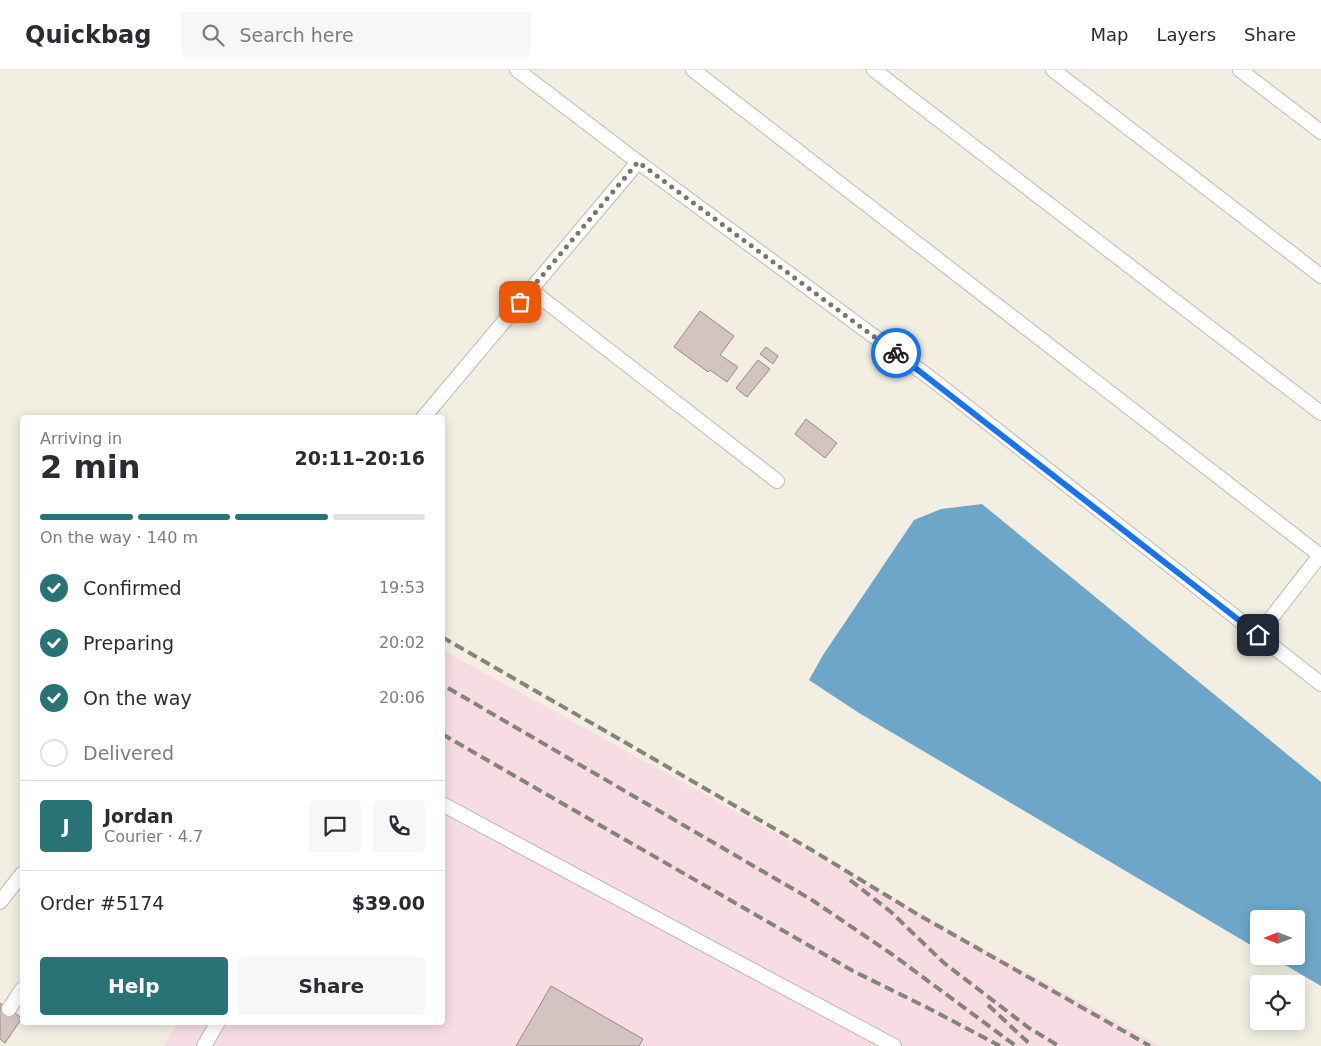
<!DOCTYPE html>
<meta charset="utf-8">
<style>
body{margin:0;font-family:"DejaVu Sans",sans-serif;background:#f7f7f7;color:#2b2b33;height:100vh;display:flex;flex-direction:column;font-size:19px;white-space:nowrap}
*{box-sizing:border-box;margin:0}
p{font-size:16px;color:#7c7c81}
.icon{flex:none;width:28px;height:28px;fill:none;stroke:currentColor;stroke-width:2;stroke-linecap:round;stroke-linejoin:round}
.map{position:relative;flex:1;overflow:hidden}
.panel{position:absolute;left:20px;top:345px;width:425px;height:610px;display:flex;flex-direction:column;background:#fff;border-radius:5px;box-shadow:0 2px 12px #0003}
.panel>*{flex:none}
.needle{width:32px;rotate:270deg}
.buttons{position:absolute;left:1250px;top:840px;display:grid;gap:10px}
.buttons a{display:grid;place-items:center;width:55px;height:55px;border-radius:5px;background:#fff;box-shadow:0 2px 12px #0003;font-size:25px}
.pin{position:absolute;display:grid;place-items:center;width:42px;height:42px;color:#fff;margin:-21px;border-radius:10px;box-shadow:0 2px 8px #0006}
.courier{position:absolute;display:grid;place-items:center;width:50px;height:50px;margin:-25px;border:4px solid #1a73e8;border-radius:50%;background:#fff;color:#222;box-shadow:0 1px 6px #0007}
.headline em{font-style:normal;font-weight:600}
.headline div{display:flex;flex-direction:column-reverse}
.headline{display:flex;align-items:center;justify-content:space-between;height:85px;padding:0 20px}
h1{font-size:32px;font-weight:600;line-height:38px}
.bar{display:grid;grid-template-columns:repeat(4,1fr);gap:8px 5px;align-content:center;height:60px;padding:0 20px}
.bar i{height:6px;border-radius:4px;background:#e1e1e2}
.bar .active{background:#297376}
.bar p{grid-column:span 4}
.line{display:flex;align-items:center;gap:12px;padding:0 20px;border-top:1px solid #e1e1e2}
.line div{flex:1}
.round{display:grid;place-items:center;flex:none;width:52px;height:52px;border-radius:5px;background:#f7f7f7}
ol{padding:0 20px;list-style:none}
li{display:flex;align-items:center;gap:15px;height:55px}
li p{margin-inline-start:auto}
li .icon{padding:5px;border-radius:50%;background:#297376;color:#fff;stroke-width:4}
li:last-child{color:#7c7c81}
li i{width:28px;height:28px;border:2px solid #e1e1e2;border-radius:50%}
.action{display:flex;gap:10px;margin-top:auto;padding:10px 20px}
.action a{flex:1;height:58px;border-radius:5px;background:#297376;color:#fff;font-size:20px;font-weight:600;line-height:58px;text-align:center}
.action a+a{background:#f7f7f7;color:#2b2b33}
header{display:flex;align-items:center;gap:30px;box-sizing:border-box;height:70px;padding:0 25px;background:#fff;border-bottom:1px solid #e1e1e2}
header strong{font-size:24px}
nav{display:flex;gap:28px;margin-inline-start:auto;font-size:18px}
.search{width:350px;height:45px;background:#f7f7f7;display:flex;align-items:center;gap:12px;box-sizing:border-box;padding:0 18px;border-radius:5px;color:#7c7c81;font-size:19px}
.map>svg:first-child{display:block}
</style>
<header>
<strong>Quickbag</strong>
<div class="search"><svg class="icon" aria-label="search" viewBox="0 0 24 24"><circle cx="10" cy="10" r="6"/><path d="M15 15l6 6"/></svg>Search here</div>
<nav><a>Map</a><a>Layers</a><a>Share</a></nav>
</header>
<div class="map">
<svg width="1321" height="976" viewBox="0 0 1321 976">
<rect width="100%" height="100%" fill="#f2efe2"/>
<path fill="#f7dde3" d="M 443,580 L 1161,976 L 163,976 L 177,953 L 442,952 Z"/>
<path fill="#6da6c9" d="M 982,434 L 1321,712 L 1321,916 L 1270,886 L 1296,886 L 1296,849 L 1259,849 L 1259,880 L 859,643 L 809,610 L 823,585 L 914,450 L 941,439 Z"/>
<path fill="#d4c4c1" stroke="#988986" d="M 700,241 L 734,266 L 720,285 L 738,297 L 727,312 L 710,300 L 708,302 L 674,277 Z
M 766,277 L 778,286 L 773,294 L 760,284 Z
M 758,290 L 770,299 L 747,327 L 736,318 Z
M 806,349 L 837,373 L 825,388 L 795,364 Z
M 551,916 L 643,969 L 639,976 L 516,976 Z
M 0,933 L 22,948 L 5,973 L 0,969 Z"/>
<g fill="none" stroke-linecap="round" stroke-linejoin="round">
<defs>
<path id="lane" d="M 517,0 L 638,92 L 933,310 L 1321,614
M 693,0 L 1321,486
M 874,0 L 1321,343
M 1053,0 L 1321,206
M 1240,0 L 1321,62
M 531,220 L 777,411
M 423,348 L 638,92
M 1258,565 L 1321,484
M 442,734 L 894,976
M 0,832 L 22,804
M 9,939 L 22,919
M 204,976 L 218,952"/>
</defs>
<use href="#lane" stroke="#bebcaf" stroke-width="16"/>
<use href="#lane" stroke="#fff" stroke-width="14"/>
<path stroke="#85847b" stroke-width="4" stroke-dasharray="10 5" stroke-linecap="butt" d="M 442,567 L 810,779 L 917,844 L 1150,976
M 448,618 L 812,830 L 893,885 L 1016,976
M 442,664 L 853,901 L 928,938 L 1000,976
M 850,810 L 891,842 L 944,893 L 1029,958 L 1059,976
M 988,935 L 1032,976"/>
</g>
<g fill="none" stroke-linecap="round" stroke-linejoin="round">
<path stroke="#78776e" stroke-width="5" stroke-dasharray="0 9" d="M 520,232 L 638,92 L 896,283"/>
<path stroke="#1a73e8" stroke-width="6" d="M 896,283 L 1258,565"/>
</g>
</svg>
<div class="buttons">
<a><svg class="needle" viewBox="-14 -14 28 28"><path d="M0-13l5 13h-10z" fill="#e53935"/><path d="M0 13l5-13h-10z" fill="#7c7c81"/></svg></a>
<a><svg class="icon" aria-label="locate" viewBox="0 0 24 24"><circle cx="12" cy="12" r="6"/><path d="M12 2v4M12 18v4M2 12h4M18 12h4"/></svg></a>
</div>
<div class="pin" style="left:520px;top:232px;background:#ea580c"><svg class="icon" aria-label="bag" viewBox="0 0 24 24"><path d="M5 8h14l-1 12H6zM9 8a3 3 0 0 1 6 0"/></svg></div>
<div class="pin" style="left:1258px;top:565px;background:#1f2937"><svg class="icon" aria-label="home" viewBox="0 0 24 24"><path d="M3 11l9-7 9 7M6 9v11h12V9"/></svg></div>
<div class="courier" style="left:896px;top:283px"><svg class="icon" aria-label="bike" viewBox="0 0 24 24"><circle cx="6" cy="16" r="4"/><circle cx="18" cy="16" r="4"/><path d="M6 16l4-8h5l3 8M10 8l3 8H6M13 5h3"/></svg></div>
<section class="panel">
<div class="headline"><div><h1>2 min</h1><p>Arriving in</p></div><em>20:11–20:16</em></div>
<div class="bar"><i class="active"></i><i class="active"></i><i class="active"></i><i></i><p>On the way · 140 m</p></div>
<ol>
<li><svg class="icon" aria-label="check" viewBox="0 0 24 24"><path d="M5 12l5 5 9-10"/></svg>Confirmed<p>19:53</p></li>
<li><svg class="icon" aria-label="check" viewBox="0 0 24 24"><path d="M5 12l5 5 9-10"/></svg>Preparing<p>20:02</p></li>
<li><svg class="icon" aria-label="check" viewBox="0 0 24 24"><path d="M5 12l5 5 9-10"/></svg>On the way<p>20:06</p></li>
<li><i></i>Delivered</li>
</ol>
<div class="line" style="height:90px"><b class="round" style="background:#297376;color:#fff">J</b><div><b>Jordan</b><p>Courier · 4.7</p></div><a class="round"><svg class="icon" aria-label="chat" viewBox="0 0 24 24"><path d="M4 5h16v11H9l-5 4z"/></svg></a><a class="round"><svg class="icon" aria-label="phone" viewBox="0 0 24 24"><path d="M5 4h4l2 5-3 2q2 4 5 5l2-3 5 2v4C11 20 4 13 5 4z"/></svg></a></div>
<div class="line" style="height:65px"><div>Order #5174</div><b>$39.00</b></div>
<div class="action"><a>Help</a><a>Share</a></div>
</section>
</div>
